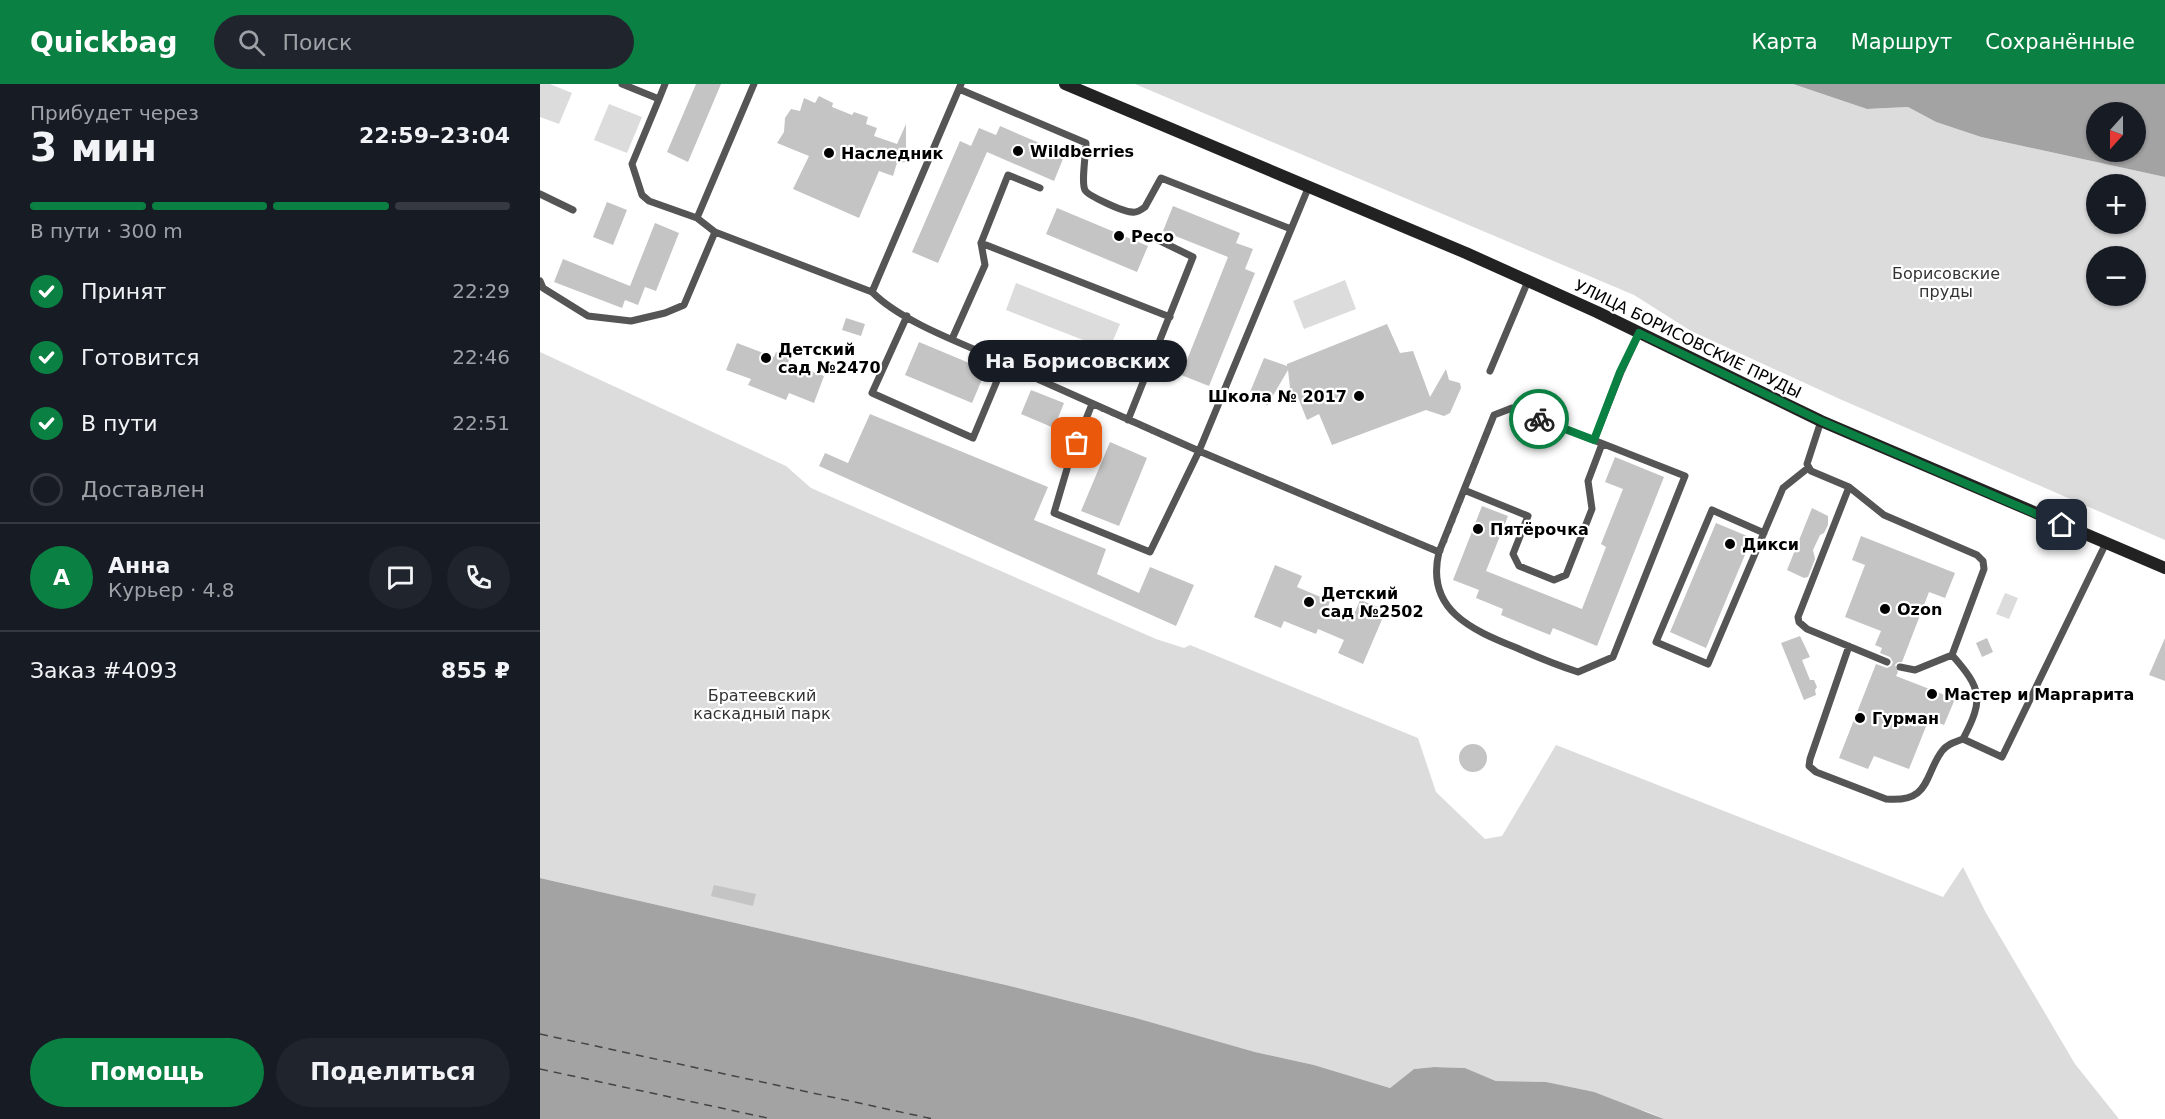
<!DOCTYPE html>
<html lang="ru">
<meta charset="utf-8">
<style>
body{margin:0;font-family:"DejaVu Sans",sans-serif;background:#20242c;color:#f1f3f6;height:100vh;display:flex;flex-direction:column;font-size:22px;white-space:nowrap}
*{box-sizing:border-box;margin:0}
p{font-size:20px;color:#9ea1a6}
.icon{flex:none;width:33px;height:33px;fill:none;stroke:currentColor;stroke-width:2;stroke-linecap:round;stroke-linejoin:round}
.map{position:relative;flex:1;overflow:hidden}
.sheet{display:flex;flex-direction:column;background:#171b24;width:540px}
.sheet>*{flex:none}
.needle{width:39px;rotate:201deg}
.tools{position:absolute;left:1546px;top:18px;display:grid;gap:12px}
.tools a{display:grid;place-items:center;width:60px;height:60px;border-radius:50%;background:#171b24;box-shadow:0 2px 4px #0004;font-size:30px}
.pin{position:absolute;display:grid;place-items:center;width:51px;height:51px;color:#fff;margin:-26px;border-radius:12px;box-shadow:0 3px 9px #0006}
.courier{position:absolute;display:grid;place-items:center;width:60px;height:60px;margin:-30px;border:4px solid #0b8043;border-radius:50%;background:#fff;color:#222;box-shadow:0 2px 8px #0007}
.bubble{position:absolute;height:42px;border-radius:21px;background:#171b24;box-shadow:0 2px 4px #0004;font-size:20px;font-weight:700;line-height:42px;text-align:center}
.overview em{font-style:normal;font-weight:700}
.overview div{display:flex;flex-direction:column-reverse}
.overview{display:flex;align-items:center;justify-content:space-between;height:102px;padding:0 30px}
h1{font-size:39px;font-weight:700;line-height:45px}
.bar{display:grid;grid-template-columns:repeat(4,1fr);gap:9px 6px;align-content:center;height:72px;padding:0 30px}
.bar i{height:8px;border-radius:4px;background:#363941}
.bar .on{background:#0b8043}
.bar p{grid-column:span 4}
.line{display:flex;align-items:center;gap:15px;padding:0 30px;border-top:2px solid #363941}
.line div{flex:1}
.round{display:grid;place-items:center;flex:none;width:63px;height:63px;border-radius:32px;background:#20242c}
ol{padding:0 30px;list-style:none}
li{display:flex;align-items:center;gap:18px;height:66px}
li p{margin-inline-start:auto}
li .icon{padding:6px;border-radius:50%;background:#0b8043;color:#fff;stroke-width:4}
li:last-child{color:#9ea1a6}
li i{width:33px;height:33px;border:3px solid #363941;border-radius:50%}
.button{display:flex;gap:12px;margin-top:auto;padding:12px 30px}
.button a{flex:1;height:69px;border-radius:36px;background:#0b8043;color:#fff;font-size:24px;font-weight:700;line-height:69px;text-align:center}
.button a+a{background:#20242c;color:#f1f3f6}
header{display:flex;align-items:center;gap:36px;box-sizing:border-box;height:84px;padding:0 30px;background:#0b8043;color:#fff}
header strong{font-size:28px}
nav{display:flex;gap:33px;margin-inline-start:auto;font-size:21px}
.search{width:420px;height:54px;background:#20242c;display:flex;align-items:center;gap:15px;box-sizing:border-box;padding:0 21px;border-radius:33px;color:#9ea1a6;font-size:22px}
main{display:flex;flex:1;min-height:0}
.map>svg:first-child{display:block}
</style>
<header>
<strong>Quickbag</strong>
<div class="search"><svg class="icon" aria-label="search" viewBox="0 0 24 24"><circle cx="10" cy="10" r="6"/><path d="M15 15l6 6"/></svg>Поиск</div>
<nav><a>Карта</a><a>Маршрут</a><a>Сохранённые</a></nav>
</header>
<main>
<section class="sheet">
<div class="overview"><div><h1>3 мин</h1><p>Прибудет через</p></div><em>22:59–23:04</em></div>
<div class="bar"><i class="on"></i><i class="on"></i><i class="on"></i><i></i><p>В пути · 300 m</p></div>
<ol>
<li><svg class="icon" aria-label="check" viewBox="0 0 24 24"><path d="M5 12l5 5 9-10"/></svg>Принят<p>22:29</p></li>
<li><svg class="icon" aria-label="check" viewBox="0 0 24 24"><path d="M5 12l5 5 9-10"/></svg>Готовится<p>22:46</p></li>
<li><svg class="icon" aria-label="check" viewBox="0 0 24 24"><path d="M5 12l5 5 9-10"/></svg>В пути<p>22:51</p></li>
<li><i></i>Доставлен</li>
</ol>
<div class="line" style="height:108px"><b class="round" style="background:#0b8043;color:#fff">А</b><div><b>Анна</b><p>Курьер · 4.8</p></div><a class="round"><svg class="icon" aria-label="chat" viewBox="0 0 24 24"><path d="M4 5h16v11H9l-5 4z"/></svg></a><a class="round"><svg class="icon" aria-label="phone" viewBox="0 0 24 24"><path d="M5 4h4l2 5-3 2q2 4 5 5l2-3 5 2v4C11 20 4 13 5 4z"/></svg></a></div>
<div class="line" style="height:78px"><div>Заказ #4093</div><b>855 ₽</b></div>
<div class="button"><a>Помощь</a><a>Поделиться</a></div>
</section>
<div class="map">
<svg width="1625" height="1035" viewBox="0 0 1625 1035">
<rect width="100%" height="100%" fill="#fff"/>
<path fill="#dcdcdc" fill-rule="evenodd" d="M 0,0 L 10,0 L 32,9 L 19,40 L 0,33 Z
M 595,0 L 1253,0 L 1327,25 L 1368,23 L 1396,38 L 1441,53 L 1625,93 L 1625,456 L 1302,316 L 1151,247 L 1094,211 ZM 1557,100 L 1596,100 L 1596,140 L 1557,140 ZM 1557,172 L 1596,172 L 1596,212 L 1557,212 Z
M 69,20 L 102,33 L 87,69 L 54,56 Z
M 805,196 L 816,225 L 764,245 L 753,217 Z
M 476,199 L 580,240 L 569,266 L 466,226 Z
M 0,268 L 246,382 L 271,404 L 616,555 L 644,564 L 650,561 L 878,654 L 896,708 L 945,755 L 962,752 L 1016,661 L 1403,813 L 1423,783 L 1446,829 L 1535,980 L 1579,1035 L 1124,1035 L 1108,1028 L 1006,998 L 956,997 L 925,984 L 894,983 L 874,985 L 850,1004 L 774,981 L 715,968 L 596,934 L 466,901 L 0,794 Z
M 1465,509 L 1478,514 L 1469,535 L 1456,530 Z"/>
<path fill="#a3a3a3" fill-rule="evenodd" d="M 1253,0 L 1625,0 L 1625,93 L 1441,53 L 1396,38 L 1368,23 L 1327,25 ZM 1557,28 L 1596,28 L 1596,68 L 1557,68 Z
M 0,794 L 466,901 L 596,934 L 715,968 L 774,981 L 850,1004 L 874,985 L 894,983 L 925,984 L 956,997 L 1006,998 L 1054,1008 L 1124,1035 L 0,1035 Z"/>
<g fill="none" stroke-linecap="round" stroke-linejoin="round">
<path stroke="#444" stroke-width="1.5" stroke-dasharray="8 6" stroke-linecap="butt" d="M 0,950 L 393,1035
M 0,985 L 232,1035"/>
</g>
<path fill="#c4c4c4" d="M 156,0 L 181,0 L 148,78 L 127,68 Z
M 279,12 L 293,19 L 292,23 L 312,31 L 314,28 L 328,33 L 326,40 L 337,44 L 334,52 L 357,60 L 366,40 L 366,78 L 357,79 L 353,92 L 339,87 L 319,134 L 253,105 L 269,72 L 237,59 L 244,48 L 245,34 L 251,25 L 260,27 L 264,14 L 275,19 Z
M 460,42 L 525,70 L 514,97 L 447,68 L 398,179 L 372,168 L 420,57 L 431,62 L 439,44 L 456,51 Z
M 67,118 L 87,126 L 73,161 L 53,153 Z
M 633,122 L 700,149 L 696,159 L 713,165 L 705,185 L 715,189 L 669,302 L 641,291 L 688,173 L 623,147 Z
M 517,124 L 608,162 L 597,188 L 506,150 Z
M 115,139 L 139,149 L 116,207 L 105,203 L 98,221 L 85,216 L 82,224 L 14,198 L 23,175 L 90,202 Z
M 306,234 L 325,240 L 321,252 L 302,246 Z
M 847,240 L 860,269 L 873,267 L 890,313 L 906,285 L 909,296 L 920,299 L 921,304 L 910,329 L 904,332 L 886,326 L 792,361 L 779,330 L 767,336 L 757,311 L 751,313 L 748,286 L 727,322 L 722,313 L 710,308 L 724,274 L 747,282 L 747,280 Z
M 379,258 L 446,286 L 432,319 L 365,291 Z
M 197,259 L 234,273 L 236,268 L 250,273 L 248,279 L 284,292 L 274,319 L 249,309 L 246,316 L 208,301 L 211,295 L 186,286 Z
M 491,306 L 524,319 L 514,344 L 481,330 Z
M 330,330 L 508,403 L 494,436 L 566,465 L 557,490 L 599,509 L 610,483 L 654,501 L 636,542 L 279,382 L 285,369 L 308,379 Z
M 570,358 L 607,374 L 579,442 L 541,427 Z
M 1075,373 L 1124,393 L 1057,562 L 1013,544 L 1010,551 L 961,531 L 963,525 L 936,514 L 939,506 L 913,496 L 942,422 L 968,432 L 946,487 L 1042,525 L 1066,463 L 1061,460 L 1083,405 L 1065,398 Z
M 1272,424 L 1288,432 L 1288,441 L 1284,449 L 1280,451 L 1273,466 L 1275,475 L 1268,493 L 1264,494 L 1247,486 Z
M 1176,439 L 1212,454 L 1166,564 L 1130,548 Z
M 1321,452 L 1415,489 L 1405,514 L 1389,508 L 1362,578 L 1358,578 L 1355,581 L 1358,588 L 1356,592 L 1415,615 L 1404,641 L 1389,635 L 1369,685 L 1334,672 L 1328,685 L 1299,674 L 1336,580 L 1347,584 L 1351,582 L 1353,578 L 1350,573 L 1340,569 L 1342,564 L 1335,561 L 1341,547 L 1305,533 L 1325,481 L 1312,476 Z
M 735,481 L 762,492 L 757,503 L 790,517 L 788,523 L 813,533 L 820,516 L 846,526 L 823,580 L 798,569 L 804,556 L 778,545 L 776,550 L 744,537 L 741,544 L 714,533 Z
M 1260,552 L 1270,573 L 1262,576 L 1270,596 L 1274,596 L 1277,603 L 1275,606 L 1276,611 L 1264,616 L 1241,559 Z
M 1447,554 L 1453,568 L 1442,573 L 1436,559 Z
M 1625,554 L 1625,597 L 1609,591 Z
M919 674a14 14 0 1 1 28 0a14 14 0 1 1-28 0Z
M 174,801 L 216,810 L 213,822 L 171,812 Z"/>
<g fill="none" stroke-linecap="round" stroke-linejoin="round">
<path stroke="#555" stroke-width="7" d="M 82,0 L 119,15 L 125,0
M 214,0 L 157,134 L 175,148 L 332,208 C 361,237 418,258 455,274 L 464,280 L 659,367 L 899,468
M 419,5 L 546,59 C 546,69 541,99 545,106 C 548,112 584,128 592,128 C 596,129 601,126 605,123 L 621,94 L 751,145
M 119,15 L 92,80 L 102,111 L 109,117 L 157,134
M 0,110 L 33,126
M 441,159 L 468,91 L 500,104
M 0,197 L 3,204 L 48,232 L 91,237 L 125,229 L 144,221 L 175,148
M 332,208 L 421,0
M 367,232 L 332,309 L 433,354 L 464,280
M 412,255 L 445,181 L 441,159 L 630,233
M 950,287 L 988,197
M 552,320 L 529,378 L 514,429 L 610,468 L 659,367 L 769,102
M 972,324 L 1145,392 L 1073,573 L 1038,588 C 1017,581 997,573 977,564 C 932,546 885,526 899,468 L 954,331 Z
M 588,336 L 653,173 L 616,155
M 1281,337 L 1267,380 L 1271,387 L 1309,403 L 1258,533 L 1259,538 L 1267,545 L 1347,578
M 1054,356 L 1081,288 L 1099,249
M 1309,403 L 1344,431 L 1437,471 L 1443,477 L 1444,485 L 1412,571
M 924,406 L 988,432 L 973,470 L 979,482 L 1014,496 L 1026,491 L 1052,425 L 1048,397 L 1062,360
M 1224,449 L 1172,426 L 1116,558 L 1168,580 L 1243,404 L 1268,384
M 1309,562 L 1270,675 L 1269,682 L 1276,688 L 1346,715 C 1391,719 1384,691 1402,667 C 1407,660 1415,658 1423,655 L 1462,673 L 1566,459
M 1360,583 L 1375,586 L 1412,571 C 1442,605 1444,615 1423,655"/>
<path stroke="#222" stroke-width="12" d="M 525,0 L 926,169 L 1057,228 L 1281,337 L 1625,484"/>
</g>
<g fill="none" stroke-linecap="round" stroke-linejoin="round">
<path stroke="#595959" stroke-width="6" stroke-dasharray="0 10.8" d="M 537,359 L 552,320 L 659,367 L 900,468 L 954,331 L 972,324 L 999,335"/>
<path stroke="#0b8043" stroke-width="8" d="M 999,335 L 1054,356 L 1080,288 L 1099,249 L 1281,337 L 1522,441"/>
</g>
<g fill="#000" stroke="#fff" stroke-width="2">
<circle cx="478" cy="67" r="6"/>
<circle cx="289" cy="69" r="6"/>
<circle cx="579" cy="152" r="6"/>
<circle cx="226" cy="274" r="6"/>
<circle cx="819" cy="312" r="6"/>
<circle cx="938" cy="445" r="6"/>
<circle cx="1190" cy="460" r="6"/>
<circle cx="769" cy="518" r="6"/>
<circle cx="1345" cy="525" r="6"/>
<circle cx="1392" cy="610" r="6"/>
<circle cx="1320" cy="634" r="6"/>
</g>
<g text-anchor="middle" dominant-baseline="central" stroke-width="4.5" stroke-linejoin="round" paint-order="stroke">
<g font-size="16" font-weight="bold" fill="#000" stroke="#fff" text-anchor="start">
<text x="490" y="67">Wildberries</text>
<text x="301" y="69">Наследник</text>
<text x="591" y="152">Ресо</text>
<text x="238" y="265">Детский<tspan x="238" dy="18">сад №2470</tspan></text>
<text x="807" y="312" text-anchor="end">Школа № 2017</text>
<text x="950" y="445">Пятёрочка</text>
<text x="1202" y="460">Дикси</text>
<text x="781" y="509">Детский<tspan x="781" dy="18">сад №2502</tspan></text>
<text x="1357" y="525">Ozon</text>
<text x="1404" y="610">Мастер и Маргарита</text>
<text x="1332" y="634">Гурман</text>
</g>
<g font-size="16" fill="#333" stroke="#fff">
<text x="1406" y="189">Борисовские<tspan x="1406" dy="18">пруды</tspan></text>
<text x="222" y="611">Братеевский<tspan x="222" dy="18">каскадный парк</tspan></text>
</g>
<g font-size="16" fill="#000" stroke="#fff">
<text transform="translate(1148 255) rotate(26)">УЛИЦА БОРИСОВСКИЕ ПРУДЫ</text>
</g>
</g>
</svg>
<div class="tools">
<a><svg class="needle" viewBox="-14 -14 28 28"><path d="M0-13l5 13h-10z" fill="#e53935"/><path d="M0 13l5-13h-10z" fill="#9ea1a6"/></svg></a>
<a>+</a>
<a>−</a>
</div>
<div class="pin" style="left:537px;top:359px;background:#ea580c"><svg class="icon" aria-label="bag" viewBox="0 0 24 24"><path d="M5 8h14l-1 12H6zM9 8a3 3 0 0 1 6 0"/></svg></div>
<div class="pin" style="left:1522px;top:441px;background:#1f2937"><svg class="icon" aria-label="home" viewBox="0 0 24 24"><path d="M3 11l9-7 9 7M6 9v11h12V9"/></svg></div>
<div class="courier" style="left:999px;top:335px"><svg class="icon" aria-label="bike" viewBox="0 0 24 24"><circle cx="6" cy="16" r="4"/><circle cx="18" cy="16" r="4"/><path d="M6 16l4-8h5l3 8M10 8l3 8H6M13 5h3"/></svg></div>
<div class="bubble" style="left:428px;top:256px;width:219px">На Борисовских</div>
</div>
</main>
